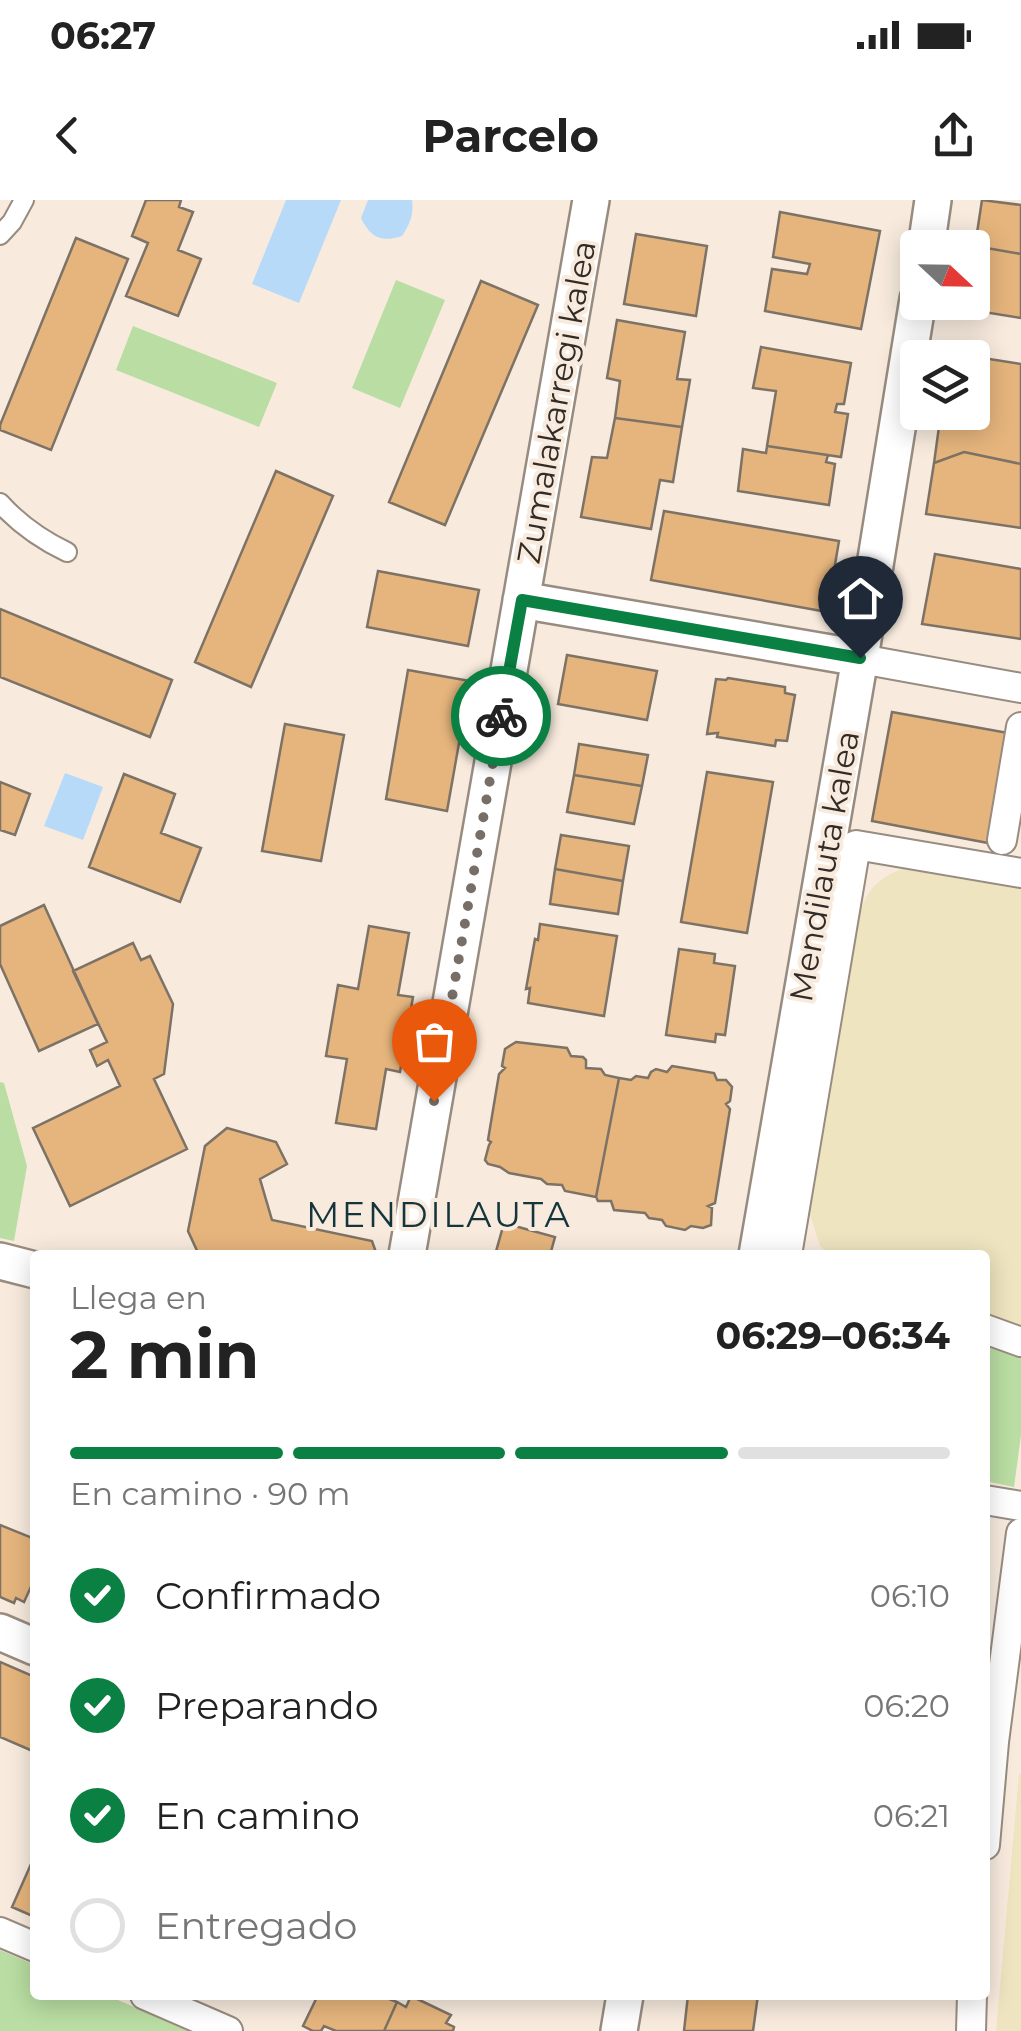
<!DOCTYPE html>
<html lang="es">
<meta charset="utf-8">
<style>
body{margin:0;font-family:Montserrat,sans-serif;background:#f6f6f6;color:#222;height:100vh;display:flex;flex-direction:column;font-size:38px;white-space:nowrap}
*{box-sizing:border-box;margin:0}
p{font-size:32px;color:#767676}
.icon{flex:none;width:55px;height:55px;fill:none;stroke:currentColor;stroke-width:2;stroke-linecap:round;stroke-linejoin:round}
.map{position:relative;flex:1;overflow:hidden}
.drawer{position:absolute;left:30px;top:1050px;width:960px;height:750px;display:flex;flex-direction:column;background:#fff;border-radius:10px;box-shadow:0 5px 25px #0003}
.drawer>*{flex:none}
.needle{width:65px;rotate:112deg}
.controls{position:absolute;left:900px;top:30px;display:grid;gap:20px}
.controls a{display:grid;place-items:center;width:90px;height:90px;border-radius:10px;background:#fff;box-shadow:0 5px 25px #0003;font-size:50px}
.pin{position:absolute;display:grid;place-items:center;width:85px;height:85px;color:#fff;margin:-102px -42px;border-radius:50% 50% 50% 0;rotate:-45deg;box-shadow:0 0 10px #0007}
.pin .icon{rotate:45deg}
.courier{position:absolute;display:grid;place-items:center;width:100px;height:100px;margin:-50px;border:8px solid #0b8043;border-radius:50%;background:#fff;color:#222;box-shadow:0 2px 12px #0007}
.head em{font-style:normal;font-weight:700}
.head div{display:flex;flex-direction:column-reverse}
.head{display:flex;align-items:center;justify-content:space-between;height:170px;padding:0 40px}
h1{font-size:65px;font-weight:700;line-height:75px}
.bar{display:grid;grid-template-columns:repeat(4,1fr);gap:15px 10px;align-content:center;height:120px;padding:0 40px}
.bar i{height:12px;border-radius:8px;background:#e0e0e0}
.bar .active{background:#0b8043}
.bar p{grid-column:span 4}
ol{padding:0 40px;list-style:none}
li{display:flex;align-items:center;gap:30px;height:110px}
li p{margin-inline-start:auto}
li .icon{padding:10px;border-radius:50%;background:#0b8043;color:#fff;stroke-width:4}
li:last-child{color:#767676}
li i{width:55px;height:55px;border:5px solid #e0e0e0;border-radius:50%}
.status{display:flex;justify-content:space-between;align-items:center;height:70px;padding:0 50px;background:#fff;direction:ltr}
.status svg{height:28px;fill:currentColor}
header{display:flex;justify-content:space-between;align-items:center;height:130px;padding:0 40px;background:#fff;font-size:45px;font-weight:700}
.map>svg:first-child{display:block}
</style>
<div class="status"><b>06:27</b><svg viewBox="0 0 49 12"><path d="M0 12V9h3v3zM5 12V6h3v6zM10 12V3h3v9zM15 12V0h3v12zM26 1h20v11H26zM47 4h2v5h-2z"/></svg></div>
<header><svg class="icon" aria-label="back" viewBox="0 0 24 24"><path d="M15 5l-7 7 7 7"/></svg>Parcelo<svg class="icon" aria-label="share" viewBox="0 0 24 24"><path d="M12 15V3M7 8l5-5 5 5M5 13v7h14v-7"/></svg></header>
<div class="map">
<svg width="1021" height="1831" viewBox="0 0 1021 1831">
<rect width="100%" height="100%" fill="#f8ebde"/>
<path fill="#b9dda2" d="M 396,80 L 445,100 L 400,208 L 352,188 Z
M 133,126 L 277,183 L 259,227 L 116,170 Z
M 0,882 L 4,883 L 27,966 L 14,1041 L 0,1038 Z
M 985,1143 L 1021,1155 L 1021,1235 L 1014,1287 L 985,1281 Z
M 0,1750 L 35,1765 L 35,1795 L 106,1795 L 191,1831 L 0,1831 Z"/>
<path fill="#eee4bf" d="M 902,669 L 1021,689 L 1021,1128 L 985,1116 L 985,1055 L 830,1055 L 820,1046 L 810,1015 L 861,710 C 868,688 881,677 902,669 Z
M 1019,1574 L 1021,1574 L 1021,1831 L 996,1831 Z"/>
<path fill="#b6daf7" d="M 286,0 L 341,0 L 299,103 L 252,84 Z
M 368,0 L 412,0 C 414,14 410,24 402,36 C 381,43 370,37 361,18 Z
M 65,573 L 103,587 L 83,640 L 44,626 Z"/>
<path fill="#e6b57d" stroke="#7d7266" stroke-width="2.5" d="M 146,0 L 181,0 L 179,7 L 193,12 L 178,50 L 201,59 L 178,116 L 126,96 L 148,43 L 132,36 Z
M 982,0 L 1021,5 L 1021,54 L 975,46 Z
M 780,12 L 880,31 L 861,129 L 765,111 L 772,69 L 807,74 L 810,64 L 773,57 Z
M 636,34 L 707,46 L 696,116 L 624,104 Z
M 76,38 L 128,59 L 51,250 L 0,230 L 0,225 Z
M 975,46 L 1021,54 L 1021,118 L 965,109 L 966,102 L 972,102 Z
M 481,81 L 538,105 L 445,325 L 389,302 Z
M 617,120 L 685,132 L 677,179 L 690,180 L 682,227 L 615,218 L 620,181 L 607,178 Z
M 761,147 L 851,163 L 844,204 L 837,204 L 835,212 L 848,214 L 841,257 L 767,246 L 776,191 L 753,188 Z
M 951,153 L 1021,164 L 1021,264 L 964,252 L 934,263 L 941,212 L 972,212 L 972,158 L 950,158 Z
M 615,218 L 682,227 L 673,282 L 660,280 L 651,329 L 581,317 L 592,257 L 607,258 Z
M 767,246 L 828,255 L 826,262 L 835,264 L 829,305 L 738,291 L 743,249 L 766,253 Z
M 964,252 L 1021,264 L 1021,328 L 926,314 L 934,263 Z
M 276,271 L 333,296 L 251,487 L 195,462 Z
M 664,311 L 839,341 L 827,412 L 651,380 Z
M 935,354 L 1021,369 L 1021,439 L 922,424 Z
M 378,371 L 479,390 L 468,446 L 367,427 Z
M 0,409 L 172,480 L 150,537 L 0,477 Z
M 567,455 L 657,471 L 647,520 L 558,504 Z
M 408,470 L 470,481 L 447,611 L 386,599 Z
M 728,478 L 785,487 L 785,493 L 795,495 L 787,541 L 776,540 L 775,546 L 717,537 L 718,533 L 707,534 L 716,479 L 726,480 Z
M 892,512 L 1008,533 L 988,643 L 872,621 Z
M 285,524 L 344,535 L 321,661 L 262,651 Z
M 579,544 L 648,555 L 642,586 L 574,575 Z
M 707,572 L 773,582 L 747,733 L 681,722 Z
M 124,574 L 175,594 L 161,633 L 201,648 L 180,702 L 89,667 Z
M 574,575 L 642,586 L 634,624 L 567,612 Z
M 0,582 L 30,594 L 15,635 L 0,630 Z
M 561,635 L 629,646 L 623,681 L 555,669 Z
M 555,669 L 623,681 L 618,714 L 550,704 Z
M 44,705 L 98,824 L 39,851 L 0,764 L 0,726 Z
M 540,724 L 617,736 L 604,816 L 528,803 L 530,788 L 526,789 L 535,739 L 538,740 Z
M 369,726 L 409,733 L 398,795 L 413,797 L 400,872 L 386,869 L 376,929 L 336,923 L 347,859 L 326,856 L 338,785 L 358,789 Z
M 133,743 L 141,760 L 150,756 L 173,804 L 164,874 L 154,879 L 187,949 L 70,1006 L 33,928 L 120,886 L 108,860 L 97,866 L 90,850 L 107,842 L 73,771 Z
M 679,749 L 715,754 L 714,763 L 735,766 L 725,835 L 716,834 L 715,842 L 666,835 Z
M 516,842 L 567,848 L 571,856 L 583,857 L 586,860 L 586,868 L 601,869 L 605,875 L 619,878 L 596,997 L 565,991 L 562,985 L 547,984 L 541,979 L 509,973 L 500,967 L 488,964 L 485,960 L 489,945 L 491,942 L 488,940 L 499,874 L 505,868 L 502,866 L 505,849 Z
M 672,866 L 714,873 L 717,880 L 726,880 L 732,887 L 730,901 L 726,904 L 730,909 L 715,1003 L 708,1006 L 712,1008 L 711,1025 L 703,1028 L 691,1026 L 685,1030 L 666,1026 L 662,1020 L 649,1018 L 645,1013 L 614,1010 L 611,1001 L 598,1001 L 596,997 L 619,878 L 631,880 L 636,876 L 648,878 L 651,872 L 656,869 L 667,872 Z
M 227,928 L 276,942 L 287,964 L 260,979 L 272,1020 L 372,1041 L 377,1055 L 199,1055 L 188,1031 L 205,946 Z
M 504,1023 L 555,1037 L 550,1055 L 495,1055 Z
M 0,1325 L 35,1339 L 35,1378 L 24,1402 L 16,1398 L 14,1403 L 0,1397 Z
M 0,1462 L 35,1477 L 35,1552 L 0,1537 Z
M 35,1655 L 35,1717 L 12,1707 Z
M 318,1795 L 390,1795 L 389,1799 L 397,1802 L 384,1831 L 336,1831 L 324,1826 L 321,1831 L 313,1831 L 303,1826 Z
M 688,1795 L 758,1795 L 753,1831 L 684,1831 Z
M 411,1796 L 451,1815 L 446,1823 L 454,1827 L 453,1831 L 384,1831 L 397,1802 L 406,1807 Z"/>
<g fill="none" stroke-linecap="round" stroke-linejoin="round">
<defs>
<path id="service" d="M 0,35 L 12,22 L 24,0
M 0,303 C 19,324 42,340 67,352"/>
<path id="pedestrian" d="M 872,461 L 1021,488
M 1002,640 L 1021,527
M 787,1055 L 856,645 L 1021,673
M 985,1129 L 1021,1142
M 985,1300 L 1021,1306
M 985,1645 L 994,1542 L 1021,1333
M 0,1732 L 35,1747
M 145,1795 L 228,1831
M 971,1831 L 972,1795"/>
<path id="minor" d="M 926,48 L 933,0
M 521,400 L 860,458
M 407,1055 L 591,0
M 757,1055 L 860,458 L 918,99
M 0,1061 L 35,1070
M 0,1432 L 35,1447
M 619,1831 L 625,1795"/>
</defs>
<use href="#service" stroke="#988c80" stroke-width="22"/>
<use href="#pedestrian" stroke="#988c80" stroke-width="32"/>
<use href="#minor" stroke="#988c80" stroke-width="40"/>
<use href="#service" stroke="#fff" stroke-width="18"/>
<use href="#pedestrian" stroke="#fff" stroke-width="28"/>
<use href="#minor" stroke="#fff" stroke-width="35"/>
</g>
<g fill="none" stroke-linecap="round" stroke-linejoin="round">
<path stroke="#776f67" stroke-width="10" stroke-dasharray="0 18" d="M 434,901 L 501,516"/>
<path stroke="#0b8043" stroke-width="12" d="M 501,516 L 522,400 L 860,458"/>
</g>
<g text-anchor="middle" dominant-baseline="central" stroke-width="8" stroke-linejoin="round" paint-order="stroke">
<g font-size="32" fill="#312c27" stroke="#f8ebde">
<text transform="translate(556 202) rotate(-80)">Zumalakarregi kalea</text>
<text transform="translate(824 666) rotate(-80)">Mendilauta kalea</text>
</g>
<g font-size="35" letter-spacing="2.5" fill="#15353d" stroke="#f8ebde">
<text x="439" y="1014">MENDILAUTA</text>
</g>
</g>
</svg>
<div class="controls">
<a><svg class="needle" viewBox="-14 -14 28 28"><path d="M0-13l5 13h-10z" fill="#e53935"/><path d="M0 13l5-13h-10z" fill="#767676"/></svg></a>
<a><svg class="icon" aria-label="layers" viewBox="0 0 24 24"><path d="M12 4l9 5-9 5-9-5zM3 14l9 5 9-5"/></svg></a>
</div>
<div class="pin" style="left:434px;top:901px;background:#ea580c"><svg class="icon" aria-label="bag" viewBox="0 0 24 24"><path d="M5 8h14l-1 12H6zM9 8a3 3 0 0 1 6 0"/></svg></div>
<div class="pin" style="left:860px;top:458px;background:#1f2937"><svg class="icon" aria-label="home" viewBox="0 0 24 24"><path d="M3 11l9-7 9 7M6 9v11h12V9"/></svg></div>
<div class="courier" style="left:501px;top:516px"><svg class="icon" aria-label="bike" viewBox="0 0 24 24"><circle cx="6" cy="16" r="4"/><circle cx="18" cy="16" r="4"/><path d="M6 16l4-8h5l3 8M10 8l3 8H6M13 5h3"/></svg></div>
<section class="drawer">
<div class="head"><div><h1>2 min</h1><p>Llega en</p></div><em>06:29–06:34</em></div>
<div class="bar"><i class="active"></i><i class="active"></i><i class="active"></i><i></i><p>En camino · 90 m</p></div>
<ol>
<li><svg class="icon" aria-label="check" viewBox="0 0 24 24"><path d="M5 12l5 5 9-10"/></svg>Confirmado<p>06:10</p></li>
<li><svg class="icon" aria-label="check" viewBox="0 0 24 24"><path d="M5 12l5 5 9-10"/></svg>Preparando<p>06:20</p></li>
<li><svg class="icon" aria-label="check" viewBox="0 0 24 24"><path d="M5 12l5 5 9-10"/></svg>En camino<p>06:21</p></li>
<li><i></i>Entregado</li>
</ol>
</section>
</div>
